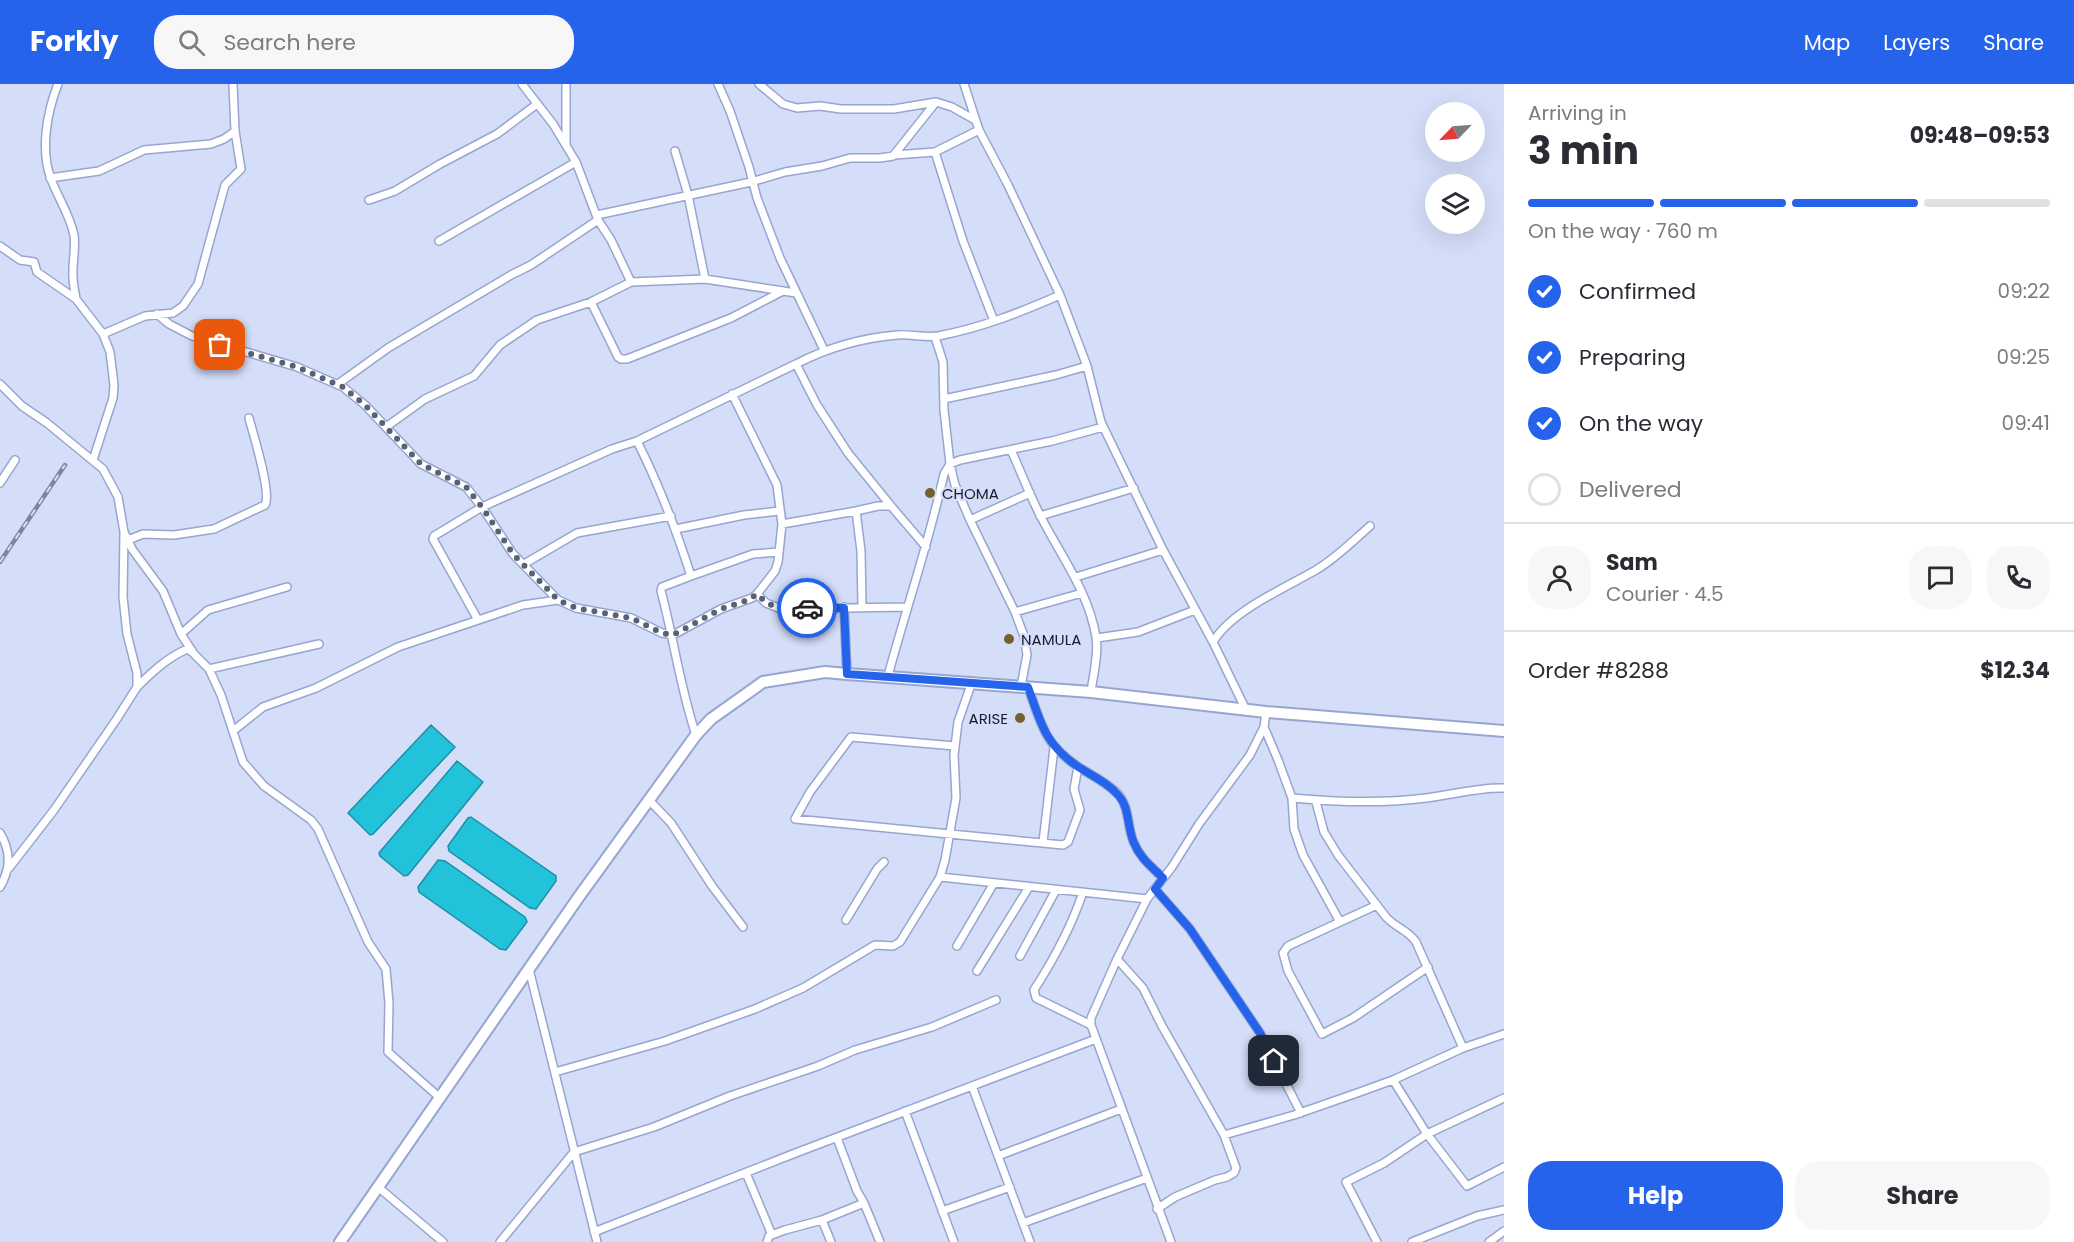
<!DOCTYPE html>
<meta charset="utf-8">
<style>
body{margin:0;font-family:Poppins,sans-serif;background:#f7f7f7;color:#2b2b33;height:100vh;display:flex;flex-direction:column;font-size:22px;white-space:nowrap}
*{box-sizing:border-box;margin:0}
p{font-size:20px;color:#7c7c81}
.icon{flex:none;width:33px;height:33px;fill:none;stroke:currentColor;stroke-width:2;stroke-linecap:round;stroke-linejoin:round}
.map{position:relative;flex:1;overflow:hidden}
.side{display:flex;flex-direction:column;background:#fff;width:570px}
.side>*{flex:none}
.needle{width:39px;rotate:245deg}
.buttons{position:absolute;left:1425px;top:18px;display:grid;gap:12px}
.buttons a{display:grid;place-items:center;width:60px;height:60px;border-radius:50%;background:#fff;box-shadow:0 6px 24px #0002;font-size:30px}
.pin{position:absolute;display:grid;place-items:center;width:51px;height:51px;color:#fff;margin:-26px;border-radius:12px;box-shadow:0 3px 9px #0006}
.courier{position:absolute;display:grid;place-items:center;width:60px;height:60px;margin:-30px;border:4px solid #2563eb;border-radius:50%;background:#fff;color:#222;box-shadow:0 2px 8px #0007}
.summary em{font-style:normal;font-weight:700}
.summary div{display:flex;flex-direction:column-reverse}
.summary{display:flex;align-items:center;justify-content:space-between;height:102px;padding:0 24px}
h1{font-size:39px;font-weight:700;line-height:45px}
.bar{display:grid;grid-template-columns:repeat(4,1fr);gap:9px 6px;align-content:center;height:72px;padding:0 24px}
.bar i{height:8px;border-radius:4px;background:#e1e1e2}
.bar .selected{background:#2563eb}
.bar p{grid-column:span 4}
.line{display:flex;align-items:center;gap:15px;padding:0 24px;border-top:2px solid #e1e1e2}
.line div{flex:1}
.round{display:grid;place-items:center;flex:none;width:63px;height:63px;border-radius:24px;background:#f7f7f7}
ol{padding:0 24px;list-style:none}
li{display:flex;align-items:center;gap:18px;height:66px}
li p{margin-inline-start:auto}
li .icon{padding:6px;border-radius:50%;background:#2563eb;color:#fff;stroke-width:4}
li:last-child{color:#7c7c81}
li i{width:33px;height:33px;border:3px solid #e1e1e2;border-radius:50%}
.button{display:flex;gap:12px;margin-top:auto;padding:12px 24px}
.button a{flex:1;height:69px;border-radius:24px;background:#2563eb;color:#fff;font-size:24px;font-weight:700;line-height:69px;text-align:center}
.button a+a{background:#f7f7f7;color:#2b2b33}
header{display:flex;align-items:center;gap:36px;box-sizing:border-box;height:84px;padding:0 30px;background:#2563eb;color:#fff}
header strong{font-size:28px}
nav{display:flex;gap:33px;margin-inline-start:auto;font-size:21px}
.search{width:420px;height:54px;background:#f7f7f7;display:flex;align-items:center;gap:15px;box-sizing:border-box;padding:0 21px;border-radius:24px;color:#7c7c81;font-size:22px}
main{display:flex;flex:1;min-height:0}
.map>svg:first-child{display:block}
</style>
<header>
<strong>Forkly</strong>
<div class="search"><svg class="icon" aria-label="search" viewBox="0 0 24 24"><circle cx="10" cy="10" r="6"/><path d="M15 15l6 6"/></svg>Search here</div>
<nav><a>Map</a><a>Layers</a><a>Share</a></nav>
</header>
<main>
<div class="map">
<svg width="1504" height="1158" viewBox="0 0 1504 1158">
<rect width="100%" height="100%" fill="#d4def9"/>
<path fill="#21c2da" stroke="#1e90a6" stroke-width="1.5" d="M 431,641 L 455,663 L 373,750 L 370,751 L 348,729 Z
M 457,677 L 483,698 L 408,791 L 404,792 L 380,772 L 379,769 Z
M 471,733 L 556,792 L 556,797 L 536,825 L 530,824 L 449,767 L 448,762 L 468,734 Z
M 438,776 L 445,777 L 525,833 L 527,838 L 506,866 L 500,865 L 419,808 L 418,803 Z"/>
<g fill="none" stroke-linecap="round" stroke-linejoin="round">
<defs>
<path id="street" d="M 58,0 C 47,28 40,66 51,95 C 58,114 70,131 74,151 C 76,165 72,179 73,193 C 73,200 75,208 76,215
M 522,0 L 553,40 L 576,78 L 598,136 L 611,156 L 631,198
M 566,0 L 566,60
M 718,0 L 730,27 L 749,83 L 757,114 L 780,174 L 824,266
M 759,0 L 783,20 L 797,24 L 820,22 L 841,25 L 894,25 L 936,18
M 964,0 L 979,46 L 1008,101 L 1060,211 L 1087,282 L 1101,338 L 1163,466 L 1213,558 L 1246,626
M 675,67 L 688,111 L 705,195
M 935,68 L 963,157 L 994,237
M 894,71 L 935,68 L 979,46
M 50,94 L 99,87 L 144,66 L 211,60 L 224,55 L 235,47
M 369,116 L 395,107 L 440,80 L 497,50 L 537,20
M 597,131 L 751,98 L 785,88 L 822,82 L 850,74 L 880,74 L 893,72 L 936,18 L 952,23 L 975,36
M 439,157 L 576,78
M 0,162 L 20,176 L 34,178 L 37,188 L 76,215 L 103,250 L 110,268 L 114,301 L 113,314 L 93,376
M 591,218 L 618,273 L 621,275 L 627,275 L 731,234 L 783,207
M 157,230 L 169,240 L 192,252 L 297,283 L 343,303 L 365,321 L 421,380 L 466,403 L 482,423 L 513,470 L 558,516 L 576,524 L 631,534 L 662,549 L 673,551 L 721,525 L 752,514 L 757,510 L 775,487 L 778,478 L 782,440 L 856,427 L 878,422 L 891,422 L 926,463
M 103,250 L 145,232 L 173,229 L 183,222 L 198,200 L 225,101 L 241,85 L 235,47 L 233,0
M 935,253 L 943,278 L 944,326 L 950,380 L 955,401 L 970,436 L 1015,528 L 1024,552 L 1027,571 L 1021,602
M 0,300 L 22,322 L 47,339 L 103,385 L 118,413 L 124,448 L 123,513 L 127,550 L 137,589 L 137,603 L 116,636 L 54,726 L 9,784
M 338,300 L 388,264 L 511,191 L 531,181 L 598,136
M 732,310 L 777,401 L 782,440
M 944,315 L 1056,291 L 1087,282
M 386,343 L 425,315 L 474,292 L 500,261 L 537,236 L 591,218 L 631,198 L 705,195 L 796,209
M 1011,366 C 1021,388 1030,412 1041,433 C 1061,472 1089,509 1096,553 C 1099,569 1093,592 1091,608
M 0,399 L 15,376
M 891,422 L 848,369 L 817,321 L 796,280 C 827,264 862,254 897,251 C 911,250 925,254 938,252 C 981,244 1021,228 1060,211
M 856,427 L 861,467 L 862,523
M 1040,432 L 1134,404
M 970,436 L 1030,409
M 676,445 L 744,431 L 779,427
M 124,448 L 132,465 L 163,507 L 181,550 L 194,570 L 209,585 L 221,611 L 243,678 L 264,702 L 311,736 L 318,745 L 368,858 L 386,885 L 389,919 L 388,968 L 439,1013
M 128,456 L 143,450 L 174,451 L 214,445 L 265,421 C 272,409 253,350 249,334
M 524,480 L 577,449 L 671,432
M 691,492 L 753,470 L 779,468
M 1076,493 L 1163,466
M 757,510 L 766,519 L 781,525 L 906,523
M 844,523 L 847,590
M 1015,528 L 1082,509
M 478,536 L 433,455 L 434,452 L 482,423 L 612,365 L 637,357
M 181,550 L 208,526 L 287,503
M 1097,554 L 1138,548 L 1195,526
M 1213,558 C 1231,527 1285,504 1316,486 C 1335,475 1353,457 1370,442
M 209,585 L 319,560
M 888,592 C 906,525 929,458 944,390 L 950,380 L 960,376 L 1052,357 L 1103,343
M 137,603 C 152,588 167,574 187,565 L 192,568
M 1028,603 C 1041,639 1044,660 1077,682 C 1092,692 1107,698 1119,711 C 1130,725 1127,744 1134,759 C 1140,774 1152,783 1163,794
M 1264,643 L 1278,676 L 1292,714 C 1336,718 1381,720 1426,714 C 1452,711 1478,703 1504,704
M 233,647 L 263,623 L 316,604 L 398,563 L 523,521 L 558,516
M 696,651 C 680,604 674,555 661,507 L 662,503 L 691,492 C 676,445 659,401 637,357 L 796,280
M 955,662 L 851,653 L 810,708 L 795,735 L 1063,761 L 1068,758 L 1080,726 L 1074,705 L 1078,683
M 1292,714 L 1294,745 L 1303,771 L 1340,838 L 1377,821
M 649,716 L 671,739 L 712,802 L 743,843
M 1316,718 L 1324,748 L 1338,771 L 1386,833 C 1396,844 1408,846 1416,858 L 1463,964
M 0,749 C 11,767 11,784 0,803
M 1043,758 L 1054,664
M 940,793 L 1147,815
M 1155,805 L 1190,845 L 1260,949 L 1301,1029
M 1083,808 C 1071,844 1054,875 1034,906 L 1036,914 L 1091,941
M 846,836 L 877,785 L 884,778
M 1340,838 L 1288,862 L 1283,869 L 1288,887 L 1322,950 L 1353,934 L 1428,883
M 957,862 L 994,799
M 1020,872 L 1056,806
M 1117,875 L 1143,904 L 1162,942 L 1224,1051 L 1236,1084 L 1234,1089 L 1227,1093 L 1215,1096 L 1175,1113 L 1157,1125
M 529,885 L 597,1158
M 977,887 L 1029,803
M 555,988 L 665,957 L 755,925 L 803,904 L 875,861 L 893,862 L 900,858 L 940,793 L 945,776 L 956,714 L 954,671 L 958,638 L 972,598
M 1393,996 L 1427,1050 L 1504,1014
M 972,1002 L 1030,1158
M 905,1027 L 954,1158
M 1224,1051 L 1294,1031 L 1357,1009 L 1393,996 L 1463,964 L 1504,950
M 998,1072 L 1121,1025
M 746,1089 L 772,1151
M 378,1103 L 443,1158
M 864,1119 L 880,1158
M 942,1127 L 1010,1103
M 822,1136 L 831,1158
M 1023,1139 L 1147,1094
M 594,1148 L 793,1070 L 1096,955
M 500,1158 L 574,1068 L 654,1043 L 730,1012 L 818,982 L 855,966 L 932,943 L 996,916
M 767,1158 L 769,1152 L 785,1146 L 822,1136 L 864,1119 L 857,1107 L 837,1054
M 1171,1158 L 1091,941 L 1091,934 L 1117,875 L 1147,815 L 1172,783 L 1199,740 L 1250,671 L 1264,643 L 1266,628
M 1377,1158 L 1346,1098 L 1384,1079 L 1427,1050 L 1467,1102 L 1504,1083
M 1412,1158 L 1477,1132 L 1504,1126
M 1489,1158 L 1504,1147"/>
<path id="secondary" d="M 340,1158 L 578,814 L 696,651 L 711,635 L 763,598 L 825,588 L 847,590 L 1091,608 L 1266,628 L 1504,647"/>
</defs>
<use href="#street" stroke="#97a5d0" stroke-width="10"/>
<use href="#secondary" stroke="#97a5d0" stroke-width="14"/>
<use href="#street" stroke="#fff" stroke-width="7"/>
<use href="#secondary" stroke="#fff" stroke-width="10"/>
<defs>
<path id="rail" d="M 0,478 L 65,381"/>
</defs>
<use href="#rail" stroke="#7d849b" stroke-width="4.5"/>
<use href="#rail" stroke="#d4def9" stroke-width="2" stroke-dasharray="7" stroke-linecap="butt"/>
</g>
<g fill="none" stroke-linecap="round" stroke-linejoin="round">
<path stroke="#5a6175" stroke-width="6" stroke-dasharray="0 10.8" d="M 220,261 L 297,283 L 343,303 L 365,321 L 421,380 L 466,403 L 482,423 L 513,470 L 558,516 L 576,524 L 631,534 L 662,549 L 673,551 L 721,525 L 748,516 L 757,510 C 773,527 785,525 807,524"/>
<path stroke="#2563eb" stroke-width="8" d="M 807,524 L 844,524 L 847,590 L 1028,603 C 1041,639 1044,659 1077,682 C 1092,692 1107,698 1119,712 C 1130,725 1127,744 1134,759 C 1140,774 1152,783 1163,794 L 1155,805 L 1190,845 L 1260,949 L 1274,977"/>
</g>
<g fill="#72612f" stroke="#d4def9" stroke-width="2">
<circle cx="930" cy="409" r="6"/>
<circle cx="1009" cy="555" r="6"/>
<circle cx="1020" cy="634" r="6"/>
</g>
<g text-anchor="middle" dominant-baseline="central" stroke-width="4.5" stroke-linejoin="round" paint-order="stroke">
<g font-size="15" fill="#181d2e" stroke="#d4def9" text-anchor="start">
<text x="942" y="409">CHOMA</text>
<text x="1021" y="555">NAMULA</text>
<text x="1008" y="634" text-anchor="end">ARISE</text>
</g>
</g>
</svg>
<div class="buttons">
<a><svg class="needle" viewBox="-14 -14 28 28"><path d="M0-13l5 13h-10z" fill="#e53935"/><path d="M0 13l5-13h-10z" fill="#7c7c81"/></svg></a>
<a><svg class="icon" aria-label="layers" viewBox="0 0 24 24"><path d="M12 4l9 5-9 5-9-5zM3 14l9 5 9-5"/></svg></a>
</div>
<div class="pin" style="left:220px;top:261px;background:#ea580c"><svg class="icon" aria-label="bag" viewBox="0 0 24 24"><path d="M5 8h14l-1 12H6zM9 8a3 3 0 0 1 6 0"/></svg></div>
<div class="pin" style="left:1274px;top:977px;background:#1f2937"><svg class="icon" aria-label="home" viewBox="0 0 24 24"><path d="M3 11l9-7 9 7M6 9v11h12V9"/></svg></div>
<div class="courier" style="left:807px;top:524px"><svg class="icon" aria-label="car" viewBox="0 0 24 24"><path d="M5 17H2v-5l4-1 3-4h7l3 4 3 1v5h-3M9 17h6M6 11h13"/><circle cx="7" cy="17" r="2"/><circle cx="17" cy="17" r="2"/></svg></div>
</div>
<section class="side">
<div class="summary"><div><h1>3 min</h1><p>Arriving in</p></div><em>09:48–09:53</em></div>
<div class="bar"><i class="selected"></i><i class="selected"></i><i class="selected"></i><i></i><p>On the way · 760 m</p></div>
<ol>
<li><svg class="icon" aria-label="check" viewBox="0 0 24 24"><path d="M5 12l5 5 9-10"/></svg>Confirmed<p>09:22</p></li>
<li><svg class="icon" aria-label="check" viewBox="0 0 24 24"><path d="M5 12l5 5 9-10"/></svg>Preparing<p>09:25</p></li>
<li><svg class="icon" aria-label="check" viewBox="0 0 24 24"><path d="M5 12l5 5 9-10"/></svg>On the way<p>09:41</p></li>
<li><i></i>Delivered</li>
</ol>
<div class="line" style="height:108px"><a class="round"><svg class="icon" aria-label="person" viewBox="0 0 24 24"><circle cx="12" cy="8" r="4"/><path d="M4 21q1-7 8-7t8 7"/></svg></a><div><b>Sam</b><p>Courier · 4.5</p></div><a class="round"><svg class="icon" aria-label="chat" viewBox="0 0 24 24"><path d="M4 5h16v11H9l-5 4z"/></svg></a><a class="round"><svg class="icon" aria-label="phone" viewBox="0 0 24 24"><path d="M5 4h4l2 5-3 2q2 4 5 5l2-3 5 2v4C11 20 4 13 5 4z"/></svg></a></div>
<div class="line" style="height:78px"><div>Order #8288</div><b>$12.34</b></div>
<div class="button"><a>Help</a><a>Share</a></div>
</section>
</main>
